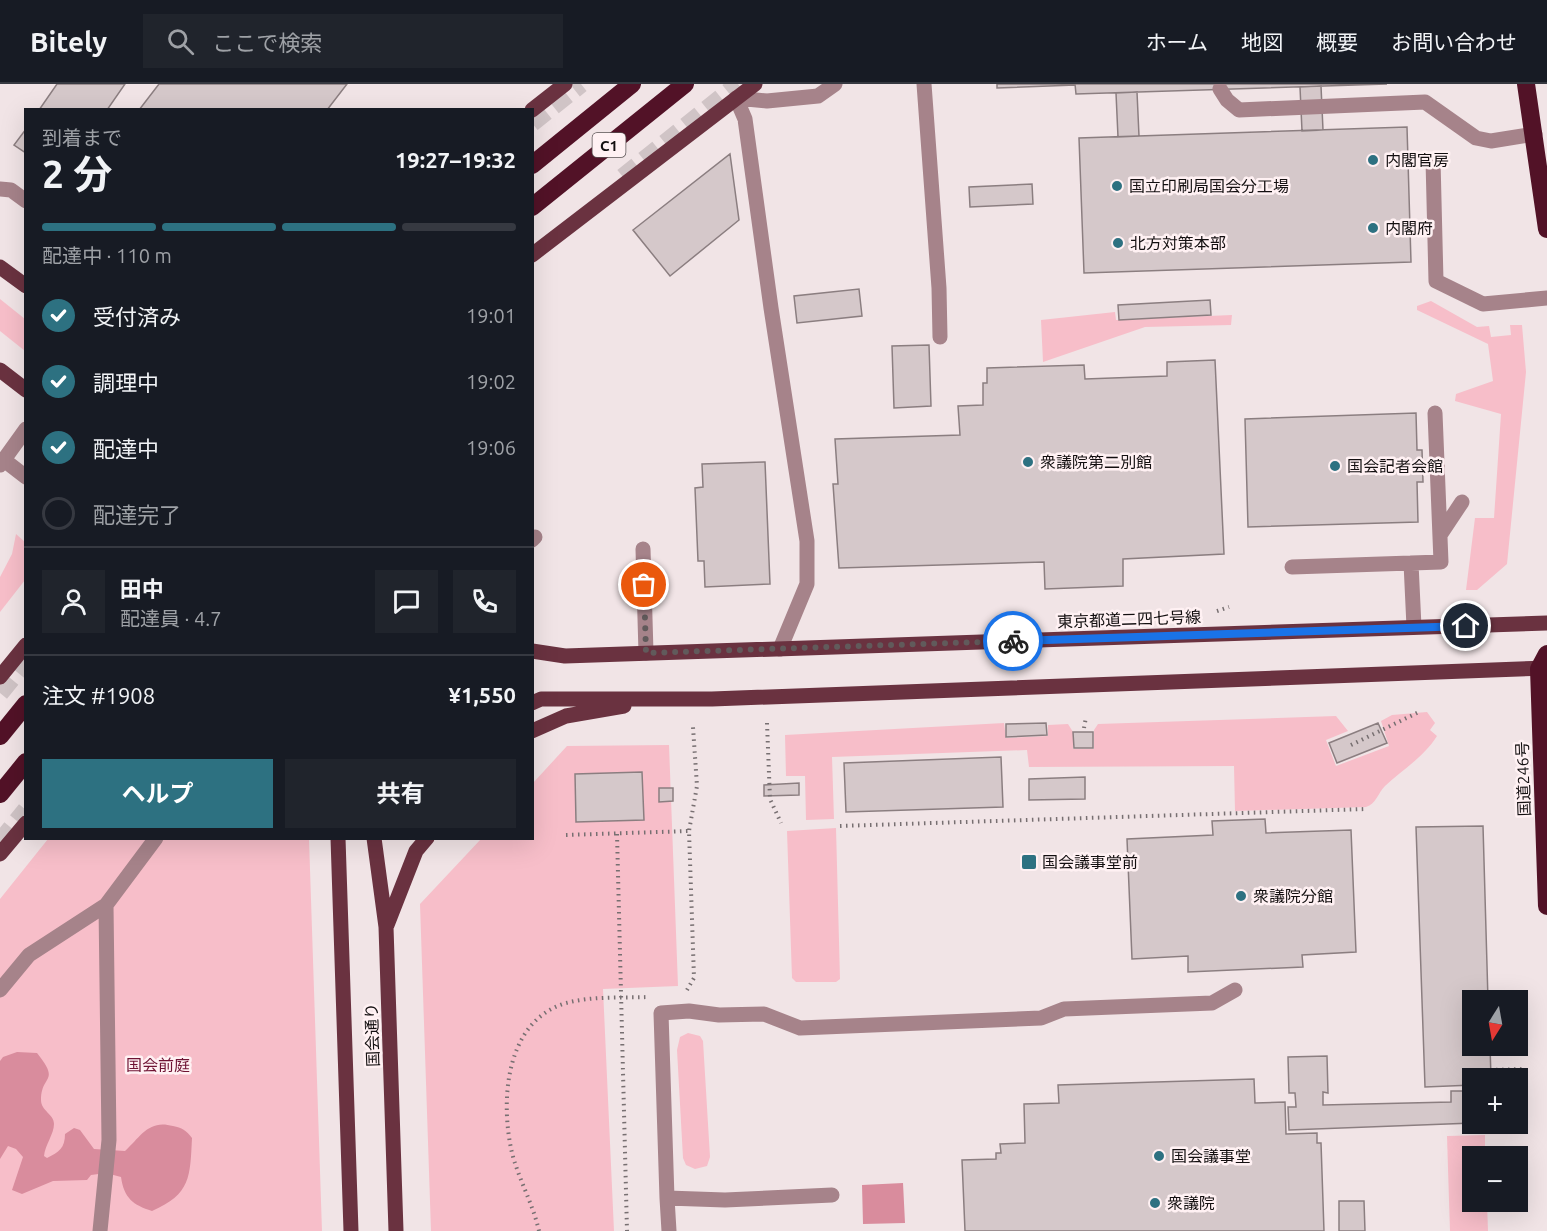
<!DOCTYPE html>
<html lang="ja">
<meta charset="utf-8">
<style>
body{margin:0;font-family:Ubuntu,"Noto Sans JP",sans-serif;background:#20242c;color:#f1f3f6;height:100vh;display:flex;flex-direction:column;font-size:22px;white-space:nowrap}
*{box-sizing:border-box;margin:0}
p{font-size:20px;color:#9ea1a6}
.icon{flex:none;width:33px;height:33px;fill:none;stroke:currentColor;stroke-width:2;stroke-linecap:round;stroke-linejoin:round}
.map{position:relative;flex:1;overflow:hidden}
.panel{position:absolute;left:24px;top:24px;width:510px;height:732px;display:flex;flex-direction:column;background:#171b24;border-radius:0px;box-shadow:0 6px 24px #0002}
.panel>*{flex:none}
.needle{width:39px;rotate:191deg}
.tools{position:absolute;left:1462px;top:906px;display:grid;gap:12px}
.tools a{display:grid;place-items:center;width:66px;height:66px;border-radius:0px;background:#171b24;box-shadow:0 6px 24px #0002;font-size:30px}
.pin{position:absolute;display:grid;place-items:center;width:51px;height:51px;color:#fff;margin:-26px;border:3px solid #fff;border-radius:50%;box-shadow:0 2px 6px #0007}
.courier{position:absolute;display:grid;place-items:center;width:60px;height:60px;margin:-30px;border:4px solid #1a73e8;border-radius:50%;background:#fff;color:#222;box-shadow:0 2px 8px #0007}
.summary em{font-style:normal;font-weight:700}
.summary div{display:flex;flex-direction:column-reverse}
.summary{display:flex;align-items:center;justify-content:space-between;height:102px;padding:0 18px}
h1{font-size:39px;font-weight:700;line-height:45px}
.bar{display:grid;grid-template-columns:repeat(4,1fr);gap:9px 6px;align-content:center;height:72px;padding:0 18px}
.bar i{height:8px;border-radius:4px;background:#363941}
.bar .selected{background:#2d7181}
.bar p{grid-column:span 4}
.line{display:flex;align-items:center;gap:15px;padding:0 18px;border-top:2px solid #363941}
.line div{flex:1}
.round{display:grid;place-items:center;flex:none;width:63px;height:63px;border-radius:0px;background:#20242c}
ol{padding:0 18px;list-style:none}
li{display:flex;align-items:center;gap:18px;height:66px}
li p{margin-inline-start:auto}
li .icon{padding:6px;border-radius:50%;background:#2d7181;color:#fff;stroke-width:4}
li:last-child{color:#9ea1a6}
li i{width:33px;height:33px;border:3px solid #363941;border-radius:50%}
.action{display:flex;gap:12px;margin-top:auto;padding:12px 18px}
.action a{flex:1;height:69px;border-radius:0px;background:#2d7181;color:#fff;font-size:24px;font-weight:700;line-height:69px;text-align:center}
.action a+a{background:#20242c;color:#f1f3f6}
header{display:flex;align-items:center;gap:36px;box-sizing:border-box;height:84px;padding:0 30px;background:#171b24;border-bottom:2px solid #363941}
header strong{font-size:28px}
nav{display:flex;gap:33px;margin-inline-start:auto;font-size:21px}
.search{width:420px;height:54px;background:#20242c;display:flex;align-items:center;gap:15px;box-sizing:border-box;padding:0 21px;border-radius:0px;color:#9ea1a6;font-size:22px}
.map>svg:first-child{display:block}
</style>
<header>
<strong>Bitely</strong>
<div class="search"><svg class="icon" aria-label="search" viewBox="0 0 24 24"><circle cx="10" cy="10" r="6"/><path d="M15 15l6 6"/></svg>ここで検索</div>
<nav><a>ホーム</a><a>地図</a><a>概要</a><a>お問い合わせ</a></nav>
</header>
<div class="map">
<svg width="1547" height="1147" viewBox="0 0 1547 1147">
<rect width="100%" height="100%" fill="#f1e4e6"/>
<path fill="#f7bec9" d="M 0,215 L 25,235 L 25,267 L 0,247 Z
M 1431,217 L 1477,243 L 1489,242 L 1491,253 L 1511,251 L 1510,241 L 1522,241 L 1526,288 L 1507,480 L 1477,506 L 1466,506 L 1475,434 L 1494,434 L 1501,330 L 1455,317 L 1456,310 L 1493,297 L 1488,260 L 1417,226 L 1417,222 Z
M 1115,228 L 1116,236 L 1232,231 L 1231,241 L 1145,243 L 1043,278 L 1041,236 Z
M 16,450 L 25,458 L 25,496 L 0,528 L 0,493 L 12,470 Z
M 1427,628 L 1435,639 L 1430,646 L 1437,652 C 1424,673 1403,685 1385,702 C 1378,709 1376,720 1366,723 L 1235,727 L 1234,682 L 1029,683 L 1027,666 L 832,673 L 834,735 L 806,736 L 805,692 L 786,692 L 785,651 L 1004,639 L 1006,654 L 1048,652 L 1048,641 L 1068,640 L 1073,648 L 1073,665 L 1094,665 L 1094,646 L 1098,640 L 1336,632 L 1348,647 L 1326,656 L 1336,682 L 1389,662 L 1381,637 L 1392,631 Z
M 669,661 L 678,902 L 603,905 L 614,1147 L 431,1147 L 420,820 L 481,755 L 532,754 L 533,699 L 567,662 Z
M 836,744 L 840,895 L 836,898 L 796,898 L 792,894 L 787,747 Z
M 48,755 L 309,755 L 322,1147 L 0,1147 L 0,815 Z
M 688,949 L 700,952 L 703,957 L 710,1073 L 707,1082 L 695,1085 L 686,1081 L 683,1074 L 677,966 L 680,953 Z
M 1485,1051 L 1485,1072 L 1473,1072 L 1473,1118 L 1487,1118 L 1488,1147 L 1450,1147 L 1447,1052 Z"/>
<path fill="#d98c9d" d="M 17,968 L 37,969 C 61,999 41,990 41,1016 C 41,1027 54,1030 54,1040 C 54,1050 45,1061 44,1072 L 47,1074 C 59,1068 65,1064 65,1050 L 74,1044 L 80,1046 L 94,1065 L 125,1067 C 141,1052 149,1035 173,1042 C 182,1044 186,1046 192,1054 C 190,1093 191,1110 152,1127 C 133,1121 124,1114 121,1093 L 106,1089 L 91,1091 L 87,1096 L 53,1097 L 22,1110 L 12,1106 L 23,1073 L 16,1065 L 8,1062 L 0,1075 L 0,977 L 3,973 Z
M 903,1099 L 905,1139 L 863,1140 L 862,1101 Z"/>
<path fill="#d5c8ca" stroke="#8b7e80" stroke-width="1.5" d="M 57,0 L 125,0 L 107,26 L 39,26 Z
M 159,0 L 347,0 L 327,26 L 139,26 Z
M 997,0 L 1075,0 L 1075,1 L 997,4 Z
M 1075,0 L 1387,0 L 1076,10 Z
M 1321,2 L 1323,46 L 1302,47 L 1300,3 Z
M 1137,8 L 1139,52 L 1118,53 L 1116,9 Z
M 1407,43 L 1411,178 L 1084,189 L 1079,54 Z
M 26,45 L 26,69 L 14,61 Z
M 730,70 L 739,136 L 670,192 L 633,146 Z
M 1032,100 L 1033,120 L 970,123 L 969,103 Z
M 859,205 L 862,232 L 797,239 L 794,212 Z
M 1210,216 L 1211,231 L 1119,236 L 1118,221 Z
M 929,261 L 931,322 L 894,324 L 892,262 Z
M 1215,276 L 1224,470 L 1123,475 L 1123,502 L 1045,505 L 1044,478 L 839,484 L 833,400 L 838,400 L 835,355 L 960,351 L 958,322 L 983,321 L 983,299 L 987,299 L 987,284 L 1084,281 L 1085,295 L 1167,292 L 1167,278 Z
M 1416,329 L 1417,366 L 1422,366 L 1423,398 L 1417,398 L 1418,438 L 1248,443 L 1245,335 Z
M 765,378 L 770,500 L 705,503 L 704,477 L 698,477 L 695,404 L 703,403 L 702,380 Z
M 1046,639 L 1047,651 L 1006,653 L 1006,640 Z
M 1378,639 L 1387,659 L 1337,679 L 1329,659 Z
M 1073,648 L 1093,648 L 1093,664 L 1074,664 Z
M 1001,673 L 1003,723 L 846,728 L 844,679 Z
M 642,688 L 644,736 L 576,738 L 575,690 Z
M 1085,693 L 1085,715 L 1029,716 L 1029,695 Z
M 799,699 L 799,711 L 764,712 L 764,701 Z
M 659,704 L 673,704 L 673,717 L 659,718 Z
M 1265,735 L 1266,749 L 1351,746 L 1356,868 L 1302,871 L 1303,883 L 1188,888 L 1188,872 L 1132,875 L 1127,755 L 1213,751 L 1212,737 Z
M 1483,742 L 1488,916 L 1473,916 L 1473,962 L 1490,962 L 1491,994 L 1473,994 L 1473,1001 L 1425,1003 L 1416,743 Z
M 1327,972 L 1328,1009 L 1323,1008 L 1323,1021 L 1451,1018 L 1451,1007 L 1473,1007 L 1473,1039 L 1289,1046 L 1288,1023 L 1296,1023 L 1295,1009 L 1289,1009 L 1288,973 Z
M 1254,995 L 1255,1019 L 1285,1018 L 1286,1050 L 1317,1049 L 1317,1059 L 1321,1059 L 1324,1147 L 965,1147 L 962,1076 L 996,1075 L 996,1069 L 1001,1069 L 1000,1060 L 1025,1059 L 1024,1020 L 1059,1019 L 1058,1001 Z
M 1339,1117 L 1364,1117 L 1365,1147 L 1339,1147 Z"/>
<g fill="none" stroke-linecap="round" stroke-linejoin="round">
<path stroke="#d0c4c6" stroke-width="18" stroke-dasharray="18 9" stroke-linecap="butt" d="M 532,39 L 581,0
M 623,93 L 738,0
M 0,609 L 26,577
M 0,758 L 26,726"/>
<path stroke="#776f71" stroke-width="4" stroke-dasharray="1.5 4.5" stroke-linecap="butt" d="M 1217,527 L 1229,523
M 767,639 L 770,715 L 781,739
M 1084,644 L 1086,633
M 1351,661 L 1419,628
M 840,742 L 1366,725
M 617,750 L 627,1147
M 566,751 L 689,747
M 687,906 L 694,894 L 689,747 L 697,702 L 693,643
M 1490,986 L 1525,985
M 539,1147 C 533,1120 519,1096 512,1069 C 500,1017 505,937 566,919 C 592,912 622,914 649,913"/>
<path stroke="#a6838a" stroke-width="15" d="M 924,0 L 939,204 L 940,253
M 1220,5 L 1227,16 L 1239,26 L 1425,18 L 1476,54 L 1491,57 L 1535,50
M 1433,76 L 1436,197 L 1483,220 L 1547,214
M 0,105 L 11,106 L 26,117
M 4,376 L 26,393
M 0,381 L 26,345
M 1440,451 L 1462,418
M 532,456 L 535,453
M 643,465 L 646,569
M 1411,479 L 1414,543
M 1292,483 L 1441,478 L 1435,329
M 780,565 L 807,500 L 807,457 L 771,224 L 745,35 L 736,14 L 767,17 L 818,12 L 835,0
M 0,906 L 29,871 L 106,821 L 156,754
M 667,1114 L 661,929 L 689,927 L 719,931 L 764,930 L 800,944 L 1041,934 L 1064,925 L 1212,919 L 1235,906
M 100,1147 L 109,1056 L 106,821
M 669,1147 L 667,1114 L 725,1116 L 832,1111"/>
<path stroke="#6a3240" stroke-width="15" d="M 532,26 L 565,0
M 532,171 L 755,0
M 0,183 L 26,202
M 0,286 L 26,306
M 532,567 L 565,572 L 1547,539
M 0,593 L 26,561
M 532,619 L 541,615 L 712,615 L 1547,584
M 532,647 L 566,632 L 624,622
M 338,754 L 351,1147
M 374,754 L 386,843 L 396,1147
M 0,770 L 26,739
M 387,841 L 416,767 L 427,754"/>
<path stroke="#521227" stroke-width="18" d="M 1526,0 L 1547,145
M 532,81 L 632,0
M 532,123 L 685,0
M 1547,570 L 1539,585 L 1547,822
M 0,652 L 26,620
M 0,710 L 26,678"/>
</g>
<g fill="none" stroke-linecap="round" stroke-linejoin="round">
<path stroke="#615a5b" stroke-width="6" stroke-dasharray="0 10.8" d="M 644,501 L 646,569 L 1013,557"/>
<path stroke="#1a73e8" stroke-width="8" d="M 1013,557 L 1466,542"/>
</g>
<g fill="#2d7181" stroke="#fff1f3" stroke-width="2">
<circle cx="1373" cy="76" r="6"/>
<circle cx="1117" cy="102" r="6"/>
<circle cx="1373" cy="144" r="6"/>
<circle cx="1118" cy="159" r="6"/>
<circle cx="1028" cy="378" r="6"/>
<circle cx="1335" cy="382" r="6"/>
<rect x="1021" y="770" width="16" height="16" rx="3"/>
<circle cx="1241" cy="812" r="6"/>
<circle cx="1159" cy="1072" r="6"/>
<circle cx="1155" cy="1119" r="6"/>
</g>
<g text-anchor="middle" dominant-baseline="central" stroke-width="5" stroke-linejoin="round" paint-order="stroke">
<rect fill="#fff1f3" stroke="#5a5354" stroke-width="1.5" x="592.5" y="49" width="33" height="24" rx="4.5"/>
<g font-size="15" font-weight="bold" fill="#130f10">
<text x="609" y="61">C1</text>
</g>
<g font-size="16" fill="#130f10" stroke="#fff1f3" text-anchor="start">
<text x="1385" y="76">内閣官房</text>
<text x="1129" y="102">国立印刷局国会分工場</text>
<text x="1385" y="144">内閣府</text>
<text x="1130" y="159">北方対策本部</text>
<text x="1040" y="378">衆議院第二別館</text>
<text x="1347" y="382">国会記者会館</text>
<text x="1042" y="778">国会議事堂前</text>
<text x="1253" y="812">衆議院分館</text>
<text x="1171" y="1072">国会議事堂</text>
<text x="1167" y="1119">衆議院</text>
</g>
<g font-size="16" fill="#130f10" stroke="#fff1f3">
<text transform="translate(1129 535) rotate(-2)">東京都道二四七号線</text>
<text transform="translate(1523 695) rotate(-92)">国道246号</text>
<text transform="translate(372 951) rotate(-92)">国会通り</text>
</g>
<g font-size="16" fill="#6e1333" stroke="#fff1f3">
<text x="158" y="981">国会前庭</text>
</g>
</g>
</svg>
<div class="tools">
<a><svg class="needle" viewBox="-14 -14 28 28"><path d="M0-13l5 13h-10z" fill="#e53935"/><path d="M0 13l5-13h-10z" fill="#9ea1a6"/></svg></a>
<a>+</a>
<a>−</a>
</div>
<div class="pin" style="left:644px;top:501px;background:#ea580c"><svg class="icon" aria-label="bag" viewBox="0 0 24 24"><path d="M5 8h14l-1 12H6zM9 8a3 3 0 0 1 6 0"/></svg></div>
<div class="pin" style="left:1466px;top:542px;background:#1f2937"><svg class="icon" aria-label="home" viewBox="0 0 24 24"><path d="M3 11l9-7 9 7M6 9v11h12V9"/></svg></div>
<div class="courier" style="left:1013px;top:557px"><svg class="icon" aria-label="bike" viewBox="0 0 24 24"><circle cx="6" cy="16" r="4"/><circle cx="18" cy="16" r="4"/><path d="M6 16l4-8h5l3 8M10 8l3 8H6M13 5h3"/></svg></div>
<section class="panel">
<div class="summary"><div><h1>2 分</h1><p>到着まで</p></div><em>19:27–19:32</em></div>
<div class="bar"><i class="selected"></i><i class="selected"></i><i class="selected"></i><i></i><p>配達中 · 110 m</p></div>
<ol>
<li><svg class="icon" aria-label="check" viewBox="0 0 24 24"><path d="M5 12l5 5 9-10"/></svg>受付済み<p>19:01</p></li>
<li><svg class="icon" aria-label="check" viewBox="0 0 24 24"><path d="M5 12l5 5 9-10"/></svg>調理中<p>19:02</p></li>
<li><svg class="icon" aria-label="check" viewBox="0 0 24 24"><path d="M5 12l5 5 9-10"/></svg>配達中<p>19:06</p></li>
<li><i></i>配達完了</li>
</ol>
<div class="line" style="height:108px"><a class="round"><svg class="icon" aria-label="person" viewBox="0 0 24 24"><circle cx="12" cy="8" r="4"/><path d="M4 21q1-7 8-7t8 7"/></svg></a><div><b>田中</b><p>配達員 · 4.7</p></div><a class="round"><svg class="icon" aria-label="chat" viewBox="0 0 24 24"><path d="M4 5h16v11H9l-5 4z"/></svg></a><a class="round"><svg class="icon" aria-label="phone" viewBox="0 0 24 24"><path d="M5 4h4l2 5-3 2q2 4 5 5l2-3 5 2v4C11 20 4 13 5 4z"/></svg></a></div>
<div class="line" style="height:78px"><div>注文 #1908</div><b>¥1,550</b></div>
<div class="action"><a>ヘルプ</a><a>共有</a></div>
</section>
</div>
